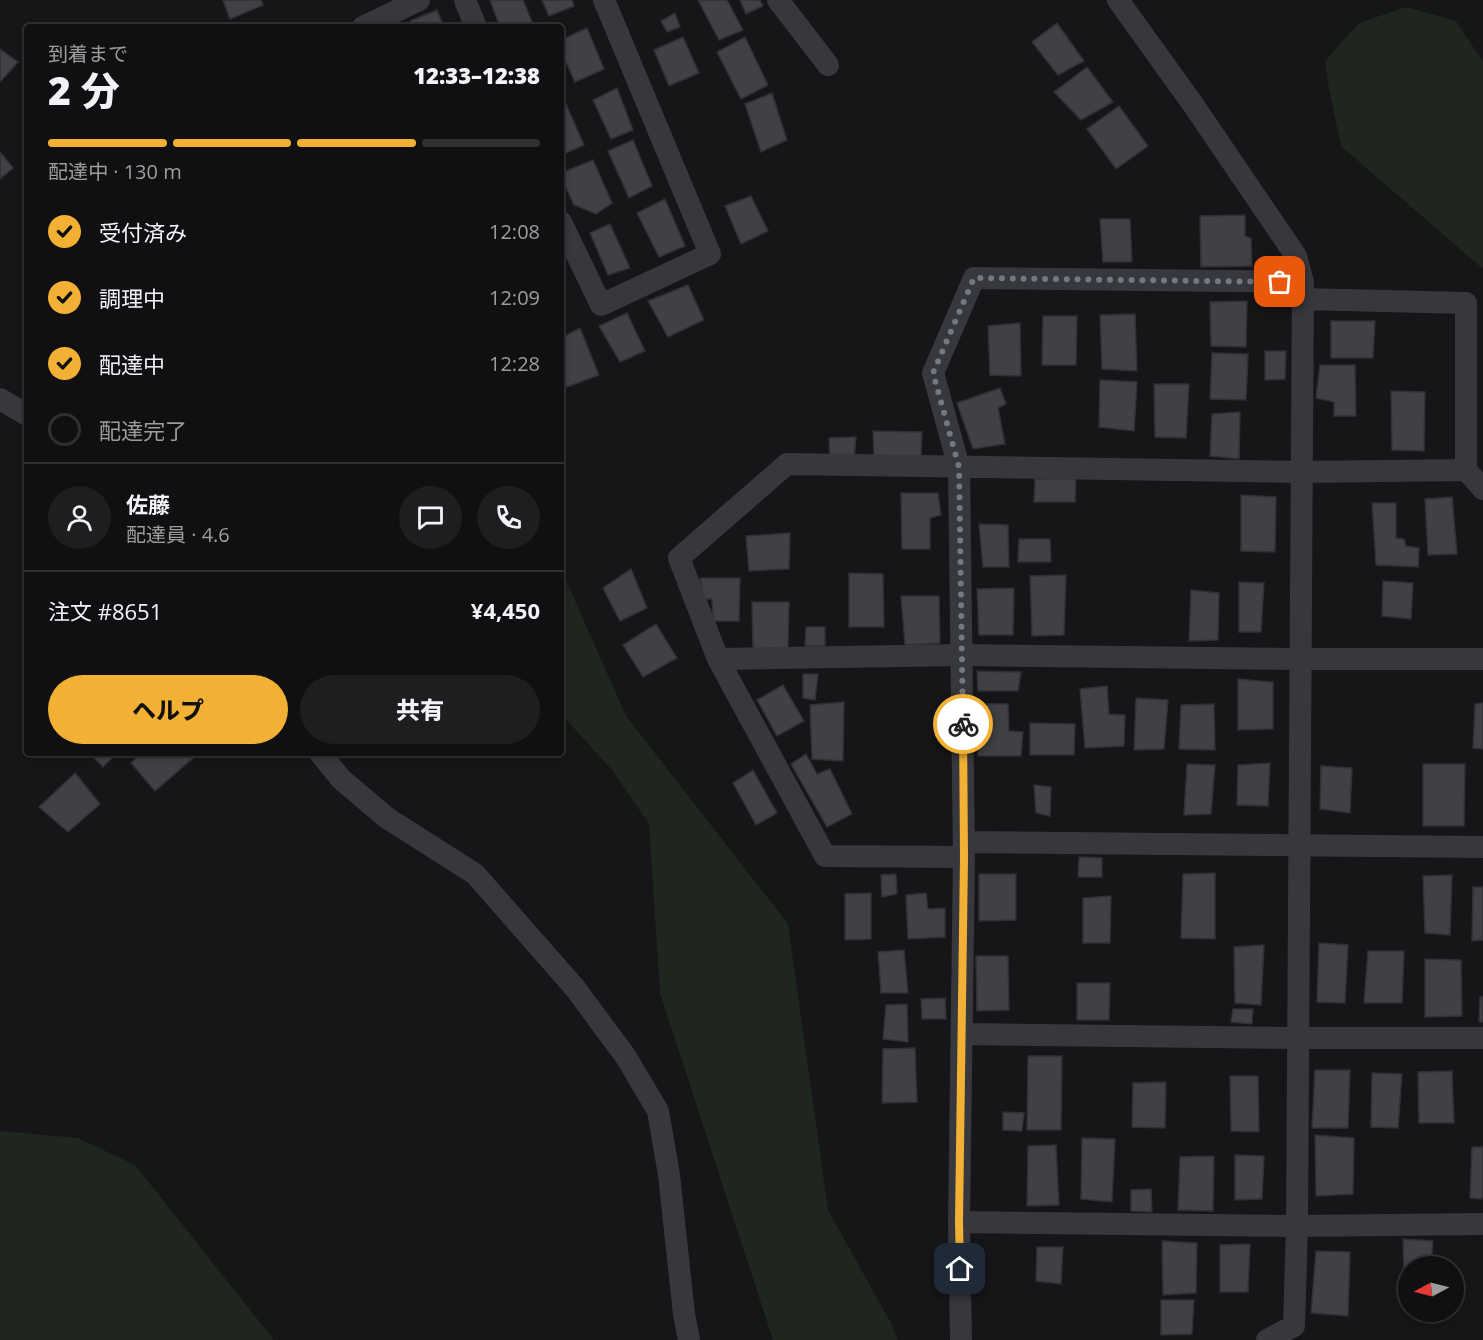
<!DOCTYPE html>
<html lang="ja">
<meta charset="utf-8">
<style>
body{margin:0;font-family:"Open Sans","Noto Sans JP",sans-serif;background:#1e1e20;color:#f1f3f6;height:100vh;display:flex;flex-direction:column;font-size:22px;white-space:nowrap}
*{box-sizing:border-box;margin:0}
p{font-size:20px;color:#9c9d9f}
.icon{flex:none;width:33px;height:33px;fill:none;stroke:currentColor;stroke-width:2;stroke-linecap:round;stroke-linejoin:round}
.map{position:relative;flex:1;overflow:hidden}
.details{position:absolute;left:24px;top:24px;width:540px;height:732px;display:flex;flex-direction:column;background:#101012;border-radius:6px;box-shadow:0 3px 9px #0003,0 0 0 2px #303032}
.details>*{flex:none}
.needle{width:39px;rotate:263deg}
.controls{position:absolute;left:1398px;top:1256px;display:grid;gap:12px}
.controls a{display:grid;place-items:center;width:66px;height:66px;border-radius:50%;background:#101012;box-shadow:0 3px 9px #0003,0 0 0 2px #303032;font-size:30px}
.pin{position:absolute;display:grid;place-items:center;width:51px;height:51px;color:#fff;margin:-26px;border-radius:12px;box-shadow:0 3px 9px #0006}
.courier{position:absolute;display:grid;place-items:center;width:60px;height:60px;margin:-30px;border:4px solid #f2b134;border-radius:50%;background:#fff;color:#222;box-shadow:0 2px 8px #0007}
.headline em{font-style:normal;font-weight:800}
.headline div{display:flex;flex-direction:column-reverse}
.headline{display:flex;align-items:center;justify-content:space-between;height:102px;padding:0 24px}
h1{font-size:39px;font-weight:800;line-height:45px}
.bar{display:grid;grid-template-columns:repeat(4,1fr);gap:9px 6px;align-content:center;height:72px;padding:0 24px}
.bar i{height:8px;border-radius:4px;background:#303032}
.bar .current{background:#f2b134}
.bar p{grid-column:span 4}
.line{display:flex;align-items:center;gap:15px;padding:0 24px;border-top:2px solid #303032}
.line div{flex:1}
.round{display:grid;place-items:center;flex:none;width:63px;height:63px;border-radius:32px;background:#1e1e20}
ol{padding:0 24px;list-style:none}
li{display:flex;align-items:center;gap:18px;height:66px}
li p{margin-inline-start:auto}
li .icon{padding:6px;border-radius:50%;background:#f2b134;color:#111;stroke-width:4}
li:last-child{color:#9c9d9f}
li i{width:33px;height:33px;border:3px solid #303032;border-radius:50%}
.action{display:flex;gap:12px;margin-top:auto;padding:12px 24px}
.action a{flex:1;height:69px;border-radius:36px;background:#f2b134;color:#111;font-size:24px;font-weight:800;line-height:69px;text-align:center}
.action a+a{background:#1e1e20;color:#f1f3f6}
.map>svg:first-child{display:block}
</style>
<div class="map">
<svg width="1483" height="1340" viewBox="0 0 1483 1340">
<rect width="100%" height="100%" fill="#161618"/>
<path fill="#1e261f" d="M 1406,7 L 1456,21 L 1483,62 L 1483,269 L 1341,146 L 1329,89 L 1325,61 L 1359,23 Z
M 561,564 L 565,578 L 626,716 L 788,924 L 828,1210 L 891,1323 L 898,1340 L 773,1340 L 660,993 L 649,824 L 613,771 L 561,714 Z
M 0,1131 L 78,1138 L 135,1165 L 274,1340 L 0,1340 Z"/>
<path fill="#404145" stroke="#303034" stroke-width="1.5" d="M 223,0 L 261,0 L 263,5 L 230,19 Z
M 490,0 L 523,0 L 532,22 L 523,27 L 500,27 Z
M 542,0 L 572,0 L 574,6 L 549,16 Z
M 698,0 L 727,0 L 743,30 L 719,40 Z
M 740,0 L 760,0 L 763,6 L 746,14 Z
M 437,10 L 444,27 L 412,27 L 410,21 Z
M 675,13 L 680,27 L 667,32 L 661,21 Z
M 1057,23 L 1084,61 L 1058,75 L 1032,42 Z
M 587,28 L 604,69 L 575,82 L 561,51 L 561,40 Z
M 683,37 L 699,73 L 669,86 L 654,50 Z
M 745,37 L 768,85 L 741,99 L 717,52 Z
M 0,49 L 18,62 L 0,82 Z
M 1087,67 L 1113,102 L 1081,120 L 1054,92 Z
M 617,88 L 633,130 L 611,139 L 593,100 Z
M 772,93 L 787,140 L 761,152 L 745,104 Z
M 566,104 L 584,145 L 561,155 L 561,107 Z
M 1119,106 L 1148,146 L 1116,169 L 1087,129 Z
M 633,140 L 652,186 L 629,198 L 608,151 Z
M 0,152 L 13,168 L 0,179 Z
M 593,160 L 612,203 L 596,214 L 574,205 L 561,177 L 561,173 Z
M 751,196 L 768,231 L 741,244 L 725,206 Z
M 665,199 L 685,246 L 659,257 L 637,213 Z
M 1245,215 L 1245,236 L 1251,238 L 1252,266 L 1201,267 L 1200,216 Z
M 1100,219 L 1130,219 L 1132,262 L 1103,262 Z
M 610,224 L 630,268 L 608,275 L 590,233 Z
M 688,285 L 704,320 L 668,337 L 648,301 Z
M 1247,301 L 1246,347 L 1211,346 L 1210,302 Z
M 627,313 L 645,351 L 620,362 L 599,326 Z
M 1135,314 L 1137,371 L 1102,369 L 1100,315 Z
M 1043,316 L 1077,316 L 1076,365 L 1042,365 Z
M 1331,321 L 1375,321 L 1373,358 L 1331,358 Z
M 1020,323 L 1021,376 L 990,375 L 988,326 Z
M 580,328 L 599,375 L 567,387 L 561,374 L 561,338 Z
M 1265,351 L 1286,351 L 1285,379 L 1265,380 Z
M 1212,353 L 1248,354 L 1246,400 L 1210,399 Z
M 1320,365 L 1355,365 L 1356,416 L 1334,416 L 1334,402 L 1316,398 Z
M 1100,380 L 1137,382 L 1134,431 L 1099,427 Z
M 1154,384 L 1189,384 L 1186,438 L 1155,437 Z
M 1000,388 L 1006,404 L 998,408 L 1005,444 L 973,449 L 957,403 Z
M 1391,391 L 1425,392 L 1424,451 L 1392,450 Z
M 1240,412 L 1239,459 L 1210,456 L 1212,414 Z
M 873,431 L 922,432 L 921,457 L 874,456 Z
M 856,437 L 854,459 L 830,459 L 829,438 Z
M 1035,479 L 1076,479 L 1075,502 L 1034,502 Z
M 901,493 L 938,493 L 941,515 L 930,518 L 930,549 L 902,549 Z
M 1241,495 L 1276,497 L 1275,552 L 1241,551 Z
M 1452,497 L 1457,554 L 1428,555 L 1425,499 Z
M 1372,503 L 1396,503 L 1396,538 L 1404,539 L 1406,546 L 1419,548 L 1418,567 L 1376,565 Z
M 979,524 L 1008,525 L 1009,567 L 983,567 Z
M 790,533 L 789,569 L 749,571 L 746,536 Z
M 1019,539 L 1050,539 L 1051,562 L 1018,562 Z
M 631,569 L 647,608 L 620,621 L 603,588 Z
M 849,573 L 883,574 L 884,627 L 849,627 Z
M 1066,575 L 1064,635 L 1032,636 L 1030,576 Z
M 700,578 L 740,578 L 739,621 L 713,621 L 712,599 L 704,599 Z
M 1383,581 L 1413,583 L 1411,619 L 1382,616 Z
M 1239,582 L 1264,583 L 1261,632 L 1239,632 Z
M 1014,588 L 1013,635 L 979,635 L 977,589 Z
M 1191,590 L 1219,593 L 1218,640 L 1189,641 Z
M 901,596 L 939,596 L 940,643 L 905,645 Z
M 752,602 L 789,602 L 788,648 L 753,649 Z
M 656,624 L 677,658 L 643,677 L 623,645 Z
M 806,627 L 825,627 L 825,646 L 805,646 Z
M 977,671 L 1021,672 L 1018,691 L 978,691 Z
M 803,674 L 818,674 L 815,700 L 803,698 Z
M 1238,679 L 1273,682 L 1273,729 L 1238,730 Z
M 783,685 L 804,721 L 777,736 L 757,700 Z
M 1107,686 L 1109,714 L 1125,715 L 1124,746 L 1085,748 L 1080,689 Z
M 1136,698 L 1168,700 L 1164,749 L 1134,750 Z
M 844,702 L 843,761 L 812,759 L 810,705 Z
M 1483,703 L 1483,749 L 1473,748 L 1475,704 Z
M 976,704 L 1008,704 L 1009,731 L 1023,732 L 1021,756 L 978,756 Z
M 1214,704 L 1215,750 L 1179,749 L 1181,705 Z
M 1030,723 L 1075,724 L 1074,755 L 1030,755 Z
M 89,753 L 117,753 L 103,767 Z
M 141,753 L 199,753 L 155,791 L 131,763 Z
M 806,754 L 817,774 L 830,769 L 852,814 L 827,827 L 791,764 Z
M 1270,763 L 1268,806 L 1237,805 L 1238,765 Z
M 1187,764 L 1215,765 L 1211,814 L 1184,815 Z
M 1423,764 L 1465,764 L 1464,826 L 1423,826 Z
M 1321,766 L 1352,768 L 1350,813 L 1320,809 Z
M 753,770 L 777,813 L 756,825 L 733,783 Z
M 75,773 L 100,804 L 68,832 L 39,807 Z
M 1034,785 L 1051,787 L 1050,816 L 1036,813 Z
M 1079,857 L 1102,858 L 1102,877 L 1078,877 Z
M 1215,873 L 1215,939 L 1181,938 L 1183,874 Z
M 896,874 L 897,894 L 882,897 L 881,875 Z
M 979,874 L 1016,874 L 1016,920 L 979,921 Z
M 1452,875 L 1450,935 L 1425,933 L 1423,876 Z
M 1473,887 L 1483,887 L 1483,940 L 1472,941 Z
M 871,893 L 871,939 L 845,940 L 845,894 Z
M 926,893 L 928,909 L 945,908 L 945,937 L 908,939 L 906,895 Z
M 1111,896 L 1110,943 L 1083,943 L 1083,898 Z
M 1319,943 L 1348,945 L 1345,1003 L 1317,1002 Z
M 1264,945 L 1261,1005 L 1235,1003 L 1234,947 Z
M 904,950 L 908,993 L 881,993 L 878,952 Z
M 1368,951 L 1404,951 L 1402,1003 L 1364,1003 Z
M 976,956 L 1008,956 L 1009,1010 L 977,1011 Z
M 1425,959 L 1461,960 L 1462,1016 L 1425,1017 Z
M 1077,983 L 1110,983 L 1109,1020 L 1077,1020 Z
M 1480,997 L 1483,997 L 1483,1022 L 1479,1022 Z
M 945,998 L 946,1019 L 922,1019 L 921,999 Z
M 907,1004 L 908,1042 L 883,1039 L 886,1005 Z
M 1233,1009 L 1253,1009 L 1252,1024 L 1231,1022 Z
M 915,1048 L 917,1102 L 882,1103 L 883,1049 Z
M 1028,1056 L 1062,1056 L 1061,1130 L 1027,1130 Z
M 1315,1070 L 1350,1070 L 1348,1128 L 1312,1128 Z
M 1452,1071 L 1454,1123 L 1419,1123 L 1418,1072 Z
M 1372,1073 L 1402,1074 L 1398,1128 L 1371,1127 Z
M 1230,1076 L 1258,1076 L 1259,1132 L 1231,1131 Z
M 1166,1082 L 1165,1128 L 1132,1127 L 1133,1083 Z
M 1003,1112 L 1024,1113 L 1022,1131 L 1003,1130 Z
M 1315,1135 L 1354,1138 L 1353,1194 L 1316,1196 Z
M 1082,1138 L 1115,1139 L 1112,1202 L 1081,1199 Z
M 1056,1145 L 1059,1205 L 1027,1206 L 1028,1146 Z
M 1472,1147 L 1483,1147 L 1483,1199 L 1470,1198 Z
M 1235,1155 L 1264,1156 L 1262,1199 L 1235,1200 Z
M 1214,1156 L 1213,1211 L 1178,1210 L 1180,1157 Z
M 1151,1189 L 1152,1212 L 1131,1211 L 1131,1190 Z
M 1403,1239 L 1433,1241 L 1431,1266 L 1408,1266 L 1408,1281 L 1404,1281 Z
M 1162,1241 L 1197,1243 L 1196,1293 L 1163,1295 Z
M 1250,1244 L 1248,1292 L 1220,1292 L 1220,1245 Z
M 1037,1247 L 1063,1247 L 1061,1284 L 1036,1281 Z
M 1316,1251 L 1350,1252 L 1348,1316 L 1311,1313 Z
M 1161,1300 L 1194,1300 L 1192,1334 L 1161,1335 Z"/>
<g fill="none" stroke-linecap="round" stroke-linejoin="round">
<path stroke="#37383d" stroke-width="22" d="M 465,0 L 476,27
M 778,0 L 828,65
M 1118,0 L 1192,103 L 1296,256 L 1303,282 L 1297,1226 L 1294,1326 L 1267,1340
M 363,27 L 419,0
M 561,222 L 601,305 L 710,254 L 604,0
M 1303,299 L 1466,303 L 1466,470 L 1483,489
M 0,399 L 27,415
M 718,659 L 679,558 L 787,464 L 1302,472 L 1466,470
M 320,753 L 341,779 L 387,818 L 475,874 L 575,988 L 626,1057 L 658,1111 L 669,1175 L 684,1314 L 689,1340
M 964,842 L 1483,847
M 964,857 L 825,856 L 718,659 L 962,655 L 1301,659 L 1483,659
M 962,1034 L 1298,1038 L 1483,1038
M 959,1222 L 1297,1226 L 1483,1224
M 961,1340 L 959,1222 L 964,857 L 959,467 L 933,373 L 974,278 L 1303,282"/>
</g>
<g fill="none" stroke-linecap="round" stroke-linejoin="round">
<path stroke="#757880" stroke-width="6" stroke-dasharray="0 10.8" d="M 963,724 L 959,467 L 933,373 L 974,278 L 1280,282"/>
<path stroke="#f2b134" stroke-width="8" d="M 960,1269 L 959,1222 L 964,857 L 963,724"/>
</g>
</svg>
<div class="controls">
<a><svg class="needle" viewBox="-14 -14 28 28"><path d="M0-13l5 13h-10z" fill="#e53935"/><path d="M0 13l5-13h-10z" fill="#9c9d9f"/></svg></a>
</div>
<div class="pin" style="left:1280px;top:282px;background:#ea580c"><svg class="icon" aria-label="bag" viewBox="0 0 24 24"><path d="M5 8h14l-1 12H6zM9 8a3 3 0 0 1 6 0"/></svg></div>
<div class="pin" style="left:960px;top:1269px;background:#1f2937"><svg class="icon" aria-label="home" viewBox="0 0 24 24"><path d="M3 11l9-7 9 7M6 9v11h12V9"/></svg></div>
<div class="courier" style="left:963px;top:724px"><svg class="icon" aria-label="bike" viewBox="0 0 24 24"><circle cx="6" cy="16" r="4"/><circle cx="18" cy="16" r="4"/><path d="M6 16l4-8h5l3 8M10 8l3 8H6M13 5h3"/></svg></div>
<section class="details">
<div class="headline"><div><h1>2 分</h1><p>到着まで</p></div><em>12:33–12:38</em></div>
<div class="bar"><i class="current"></i><i class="current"></i><i class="current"></i><i></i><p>配達中 · 130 m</p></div>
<ol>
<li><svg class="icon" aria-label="check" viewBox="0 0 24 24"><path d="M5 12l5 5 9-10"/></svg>受付済み<p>12:08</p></li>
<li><svg class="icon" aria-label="check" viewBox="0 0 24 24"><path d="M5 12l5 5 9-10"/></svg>調理中<p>12:09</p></li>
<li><svg class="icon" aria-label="check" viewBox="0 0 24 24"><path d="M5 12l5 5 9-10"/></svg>配達中<p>12:28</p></li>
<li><i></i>配達完了</li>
</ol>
<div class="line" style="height:108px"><a class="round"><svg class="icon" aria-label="person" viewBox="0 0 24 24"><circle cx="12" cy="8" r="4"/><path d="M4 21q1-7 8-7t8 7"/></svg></a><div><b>佐藤</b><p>配達員 · 4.6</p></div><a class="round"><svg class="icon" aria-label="chat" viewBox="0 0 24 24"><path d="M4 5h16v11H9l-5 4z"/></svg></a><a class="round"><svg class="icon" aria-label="phone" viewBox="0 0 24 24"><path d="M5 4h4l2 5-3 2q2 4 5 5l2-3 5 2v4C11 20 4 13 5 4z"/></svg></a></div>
<div class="line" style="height:78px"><div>注文 #8651</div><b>¥4,450</b></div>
<div class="action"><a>ヘルプ</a><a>共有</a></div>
</section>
</div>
